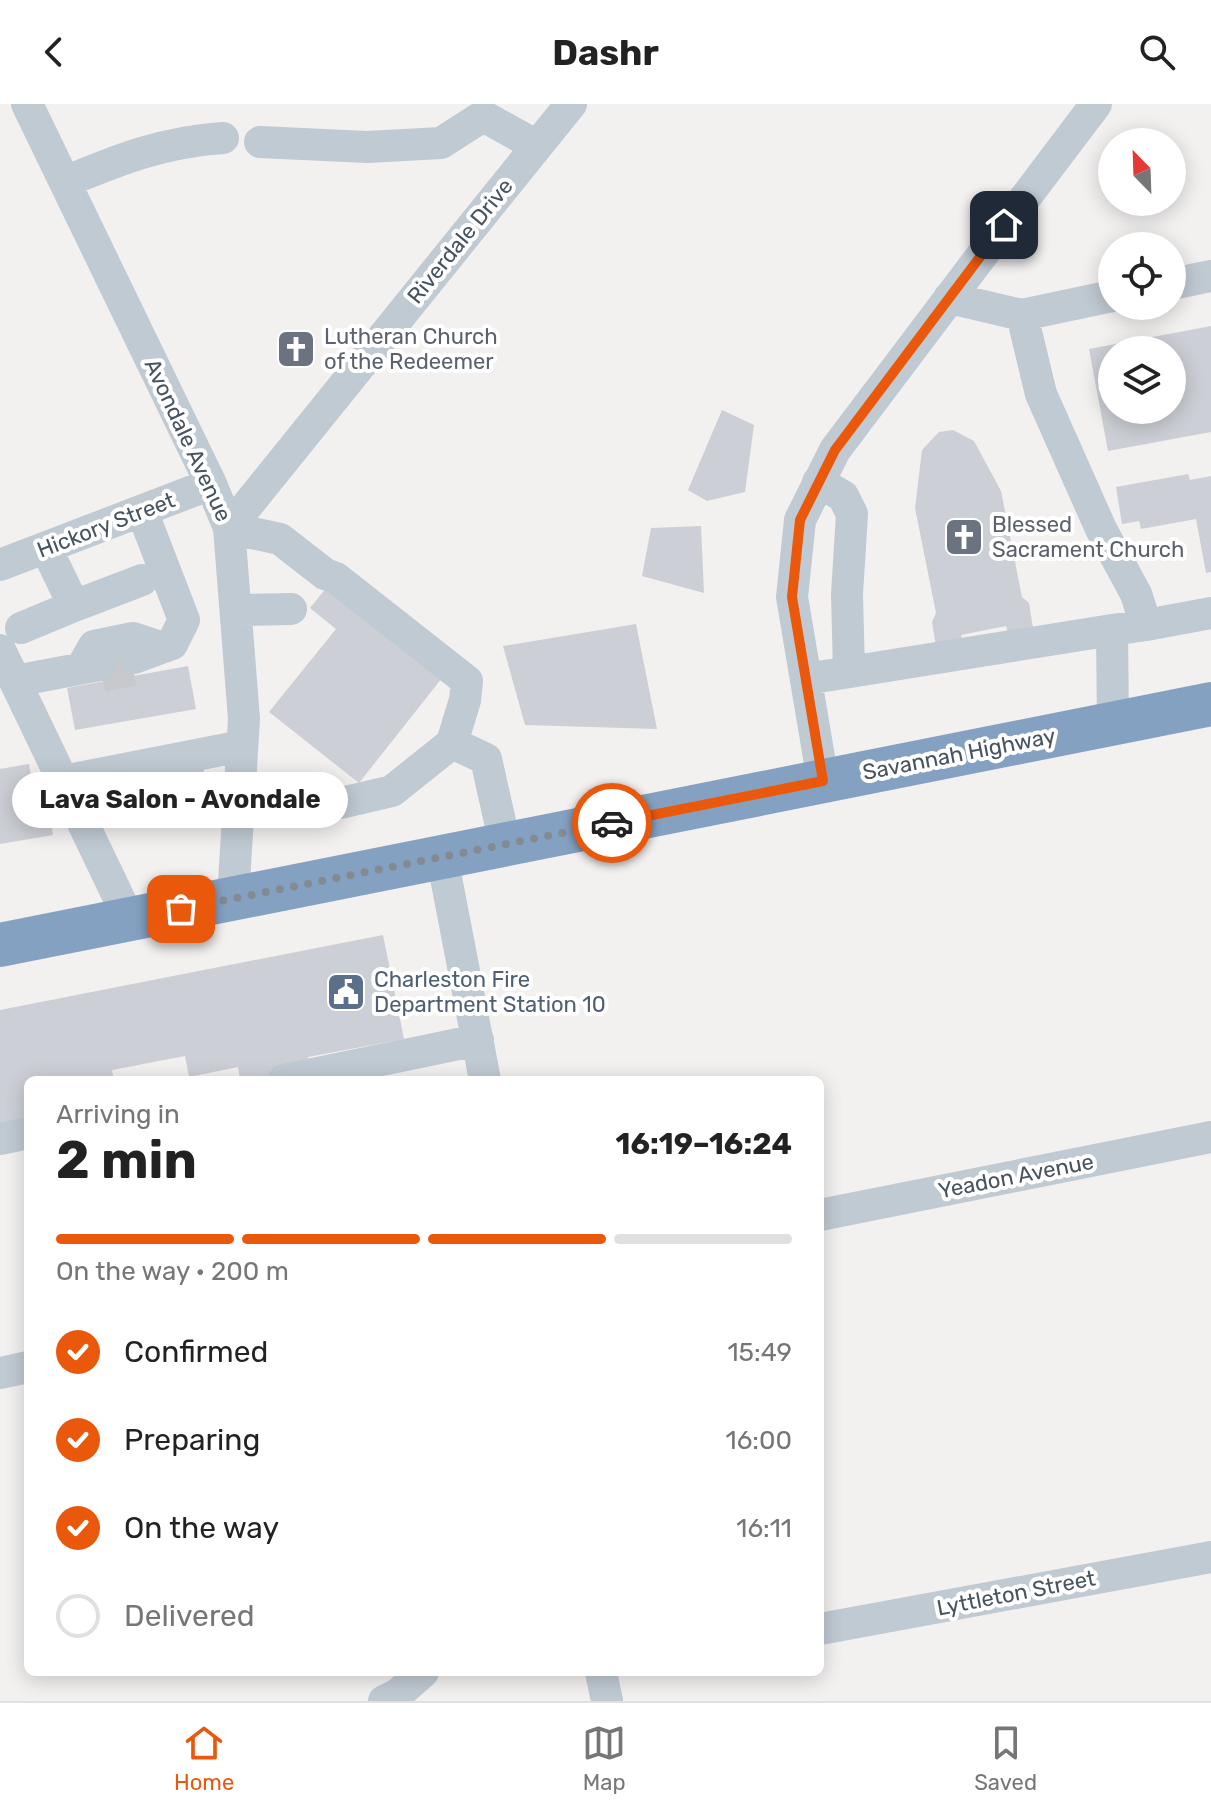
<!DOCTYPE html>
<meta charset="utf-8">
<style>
body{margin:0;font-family:Rubik,sans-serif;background:#f2f2f2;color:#222;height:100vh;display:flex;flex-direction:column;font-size:30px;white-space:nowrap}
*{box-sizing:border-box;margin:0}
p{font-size:26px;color:#767676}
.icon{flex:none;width:44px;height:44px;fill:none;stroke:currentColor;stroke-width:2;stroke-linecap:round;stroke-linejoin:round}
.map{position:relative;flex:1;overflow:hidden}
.side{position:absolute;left:24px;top:972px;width:800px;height:600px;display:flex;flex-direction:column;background:#fff;border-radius:12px;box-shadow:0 4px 20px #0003}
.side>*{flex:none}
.needle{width:52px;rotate:337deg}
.fabs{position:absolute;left:1098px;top:24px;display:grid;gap:16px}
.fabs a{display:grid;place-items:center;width:88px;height:88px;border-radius:50%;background:#fff;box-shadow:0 4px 20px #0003;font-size:40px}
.pin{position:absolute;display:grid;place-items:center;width:68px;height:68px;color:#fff;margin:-34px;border-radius:16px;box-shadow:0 4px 12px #0006}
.courier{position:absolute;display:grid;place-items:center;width:80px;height:80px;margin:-40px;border:6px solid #ea580c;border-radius:50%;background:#fff;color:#222;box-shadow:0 2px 10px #0007}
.bubble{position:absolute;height:56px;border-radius:28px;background:#fff;box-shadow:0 4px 20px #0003;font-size:26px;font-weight:700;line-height:56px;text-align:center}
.overview em{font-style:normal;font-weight:700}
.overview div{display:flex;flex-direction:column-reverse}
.overview{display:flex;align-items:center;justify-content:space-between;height:136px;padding:0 32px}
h1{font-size:52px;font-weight:700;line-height:60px}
.bar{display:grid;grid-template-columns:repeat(4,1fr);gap:12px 8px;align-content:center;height:96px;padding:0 32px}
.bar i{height:10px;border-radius:6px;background:#e0e0e0}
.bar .active{background:#ea580c}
.bar p{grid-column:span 4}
ol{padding:0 32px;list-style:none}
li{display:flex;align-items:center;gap:24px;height:88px}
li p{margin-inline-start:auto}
li .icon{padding:8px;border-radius:50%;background:#ea580c;color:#fff;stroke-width:4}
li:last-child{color:#767676}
li i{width:44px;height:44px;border:4px solid #e0e0e0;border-radius:50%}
header{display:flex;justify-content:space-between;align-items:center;height:104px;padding:0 32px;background:#fff;font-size:36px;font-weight:700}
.tabs{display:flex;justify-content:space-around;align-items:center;height:112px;border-top:2px solid #e0e0e0;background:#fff;font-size:22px;color:#767676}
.tabs a{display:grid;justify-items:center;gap:4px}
.tabs .active{color:#ea580c}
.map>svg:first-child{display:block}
</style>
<header><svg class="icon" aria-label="back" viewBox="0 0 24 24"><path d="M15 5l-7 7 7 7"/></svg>Dashr<svg class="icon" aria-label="search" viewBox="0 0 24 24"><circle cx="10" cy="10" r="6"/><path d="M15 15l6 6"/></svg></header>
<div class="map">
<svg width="1211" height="1597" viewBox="0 0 1211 1597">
<rect width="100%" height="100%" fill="#f3f0f0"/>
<path fill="#cccfd5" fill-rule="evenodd" d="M 1211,222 L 1211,328 L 1108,347 L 1089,245 ZM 1112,246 L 1172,246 L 1172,306 L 1112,306 Z
M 722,306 L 754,321 L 745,388 L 707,397 L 688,386 Z
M 953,326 L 974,337 L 1001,387 L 1022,493 L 1029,499 L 1033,524 L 1008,529 L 1006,522 L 961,531 L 963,537 L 936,543 L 932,518 L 936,509 L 915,404 L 922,346 L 939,328 Z
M 1188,370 L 1190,376 L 1211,372 L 1211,468 L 1206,469 L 1196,415 L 1141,425 L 1139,417 L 1122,420 L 1116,383 Z
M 701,422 L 704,489 L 642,472 L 651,424 Z
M 331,478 L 446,569 L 359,679 L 269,608 L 336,525 L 310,504 Z
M 636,520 L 657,625 L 525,621 L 503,542 Z
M 188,562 L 196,605 L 75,626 L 67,584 Z
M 29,660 L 35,697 L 47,695 L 53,731 L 0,740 L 0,665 Z
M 383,831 L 404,935 L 308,953 L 310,966 L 260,976 L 240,976 L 238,963 L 189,973 L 185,952 L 112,966 L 114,976 L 28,976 L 28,1023 L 0,1028 L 0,906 Z"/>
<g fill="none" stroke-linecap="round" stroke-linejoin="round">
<path stroke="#c8c9cc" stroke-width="32" stroke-dasharray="32 16" stroke-linecap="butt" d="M 102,572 L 137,565"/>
<path stroke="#c0cad3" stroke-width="32" d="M 27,0 L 211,380 L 229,424 L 244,615 L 233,794
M 260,38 L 367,43 L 441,39 L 483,12 L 537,42
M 65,78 C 120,55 163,38 223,34
M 1172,180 L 1211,172
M 949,194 L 1022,211 L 1112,192
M 1022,211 L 1041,290 L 1101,425 L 1136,490 L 1146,521 L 1112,526 L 1113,619
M 818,378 L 843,392 L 852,410 L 847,490 L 849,568
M 0,461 L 211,380
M 74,502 L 142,476
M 238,506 L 291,505
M 1146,521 L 1211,509
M 21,524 L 74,502 L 46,444
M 0,546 L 129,815
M 134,554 L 172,540 L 184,516 L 142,407
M 82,563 L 94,542 L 133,534 L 160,543
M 806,575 L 1112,526
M 15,577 L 100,561
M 452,639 L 465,596 L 467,577 L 336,474 L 325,470 L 280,435 L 229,424 L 571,0
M 95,671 C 99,680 102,695 108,702 C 119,714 172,702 183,693 L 190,652
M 63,677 L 242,642
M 823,677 L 792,493 L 800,416 L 835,346 L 1096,0
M 240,681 L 341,699 L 392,687 L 452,639 L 486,655 L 505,740
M 442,753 L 485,976
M 284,976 L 478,936
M 0,1035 L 28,1029
M 820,1111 L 1211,1033
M 0,1269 L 28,1263
M 820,1525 L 1211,1453
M 601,1568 L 607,1597
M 384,1597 L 398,1590 L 423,1568"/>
<path stroke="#85a1c2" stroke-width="44" d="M 0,841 L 1211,600"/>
</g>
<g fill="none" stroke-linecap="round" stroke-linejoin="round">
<path stroke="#838a92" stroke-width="8" stroke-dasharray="0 14.4" d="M 181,805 L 612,719"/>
<path stroke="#ea580c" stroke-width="10" d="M 612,719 L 823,677 L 792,493 L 800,416 L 835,346 L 1004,121"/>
</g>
<defs>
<symbol id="church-square" viewBox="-11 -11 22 22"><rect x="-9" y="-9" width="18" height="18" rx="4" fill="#6b7280" stroke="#fff"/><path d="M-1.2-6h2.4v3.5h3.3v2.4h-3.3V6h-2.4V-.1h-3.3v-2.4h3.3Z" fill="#fff"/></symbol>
<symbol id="civic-square" viewBox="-11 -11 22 22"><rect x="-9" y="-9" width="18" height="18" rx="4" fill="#5c6f8a" stroke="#fff"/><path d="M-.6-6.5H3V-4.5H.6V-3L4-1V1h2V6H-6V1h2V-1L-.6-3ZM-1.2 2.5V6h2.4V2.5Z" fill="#fff"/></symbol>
</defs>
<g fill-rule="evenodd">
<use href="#church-square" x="274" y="223" width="44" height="44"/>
<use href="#church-square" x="942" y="411" width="44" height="44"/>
<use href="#civic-square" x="324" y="866" width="44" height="44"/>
</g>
<g text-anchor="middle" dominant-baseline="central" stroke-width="8" stroke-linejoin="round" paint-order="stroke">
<g font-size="22" fill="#47535f" stroke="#fff">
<text transform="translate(460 137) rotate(-51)">Riverdale Drive</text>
<text transform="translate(188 336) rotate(65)">Avondale Avenue</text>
<text transform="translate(106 421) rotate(-21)">Hickory Street</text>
<text transform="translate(959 650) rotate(-11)">Savannah Highway</text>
<text transform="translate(1016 1072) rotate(-11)">Yeadon Avenue</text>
<text transform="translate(1016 1489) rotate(-11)">Lyttleton Street</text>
</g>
<g font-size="22" fill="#5b616d" stroke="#fff" text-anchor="start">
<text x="324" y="232">Lutheran Church<tspan x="324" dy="25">of the Redeemer</tspan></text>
<text x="992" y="420">Blessed<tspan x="992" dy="25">Sacrament Church</tspan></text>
</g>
<g font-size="22" fill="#4e5e75" stroke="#fff" text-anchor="start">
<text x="374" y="875">Charleston Fire<tspan x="374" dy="25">Department Station 10</tspan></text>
</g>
</g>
</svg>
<div class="fabs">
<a><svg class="needle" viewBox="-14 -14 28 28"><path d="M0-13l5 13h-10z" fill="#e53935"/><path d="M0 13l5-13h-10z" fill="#767676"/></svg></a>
<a><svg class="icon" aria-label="locate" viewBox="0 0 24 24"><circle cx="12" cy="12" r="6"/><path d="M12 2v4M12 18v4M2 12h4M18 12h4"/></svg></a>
<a><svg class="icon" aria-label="layers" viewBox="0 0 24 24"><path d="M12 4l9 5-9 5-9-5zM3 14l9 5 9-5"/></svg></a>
</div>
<div class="pin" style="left:181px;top:805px;background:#ea580c"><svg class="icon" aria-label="bag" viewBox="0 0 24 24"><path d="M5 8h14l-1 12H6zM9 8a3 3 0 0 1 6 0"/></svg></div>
<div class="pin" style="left:1004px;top:121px;background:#1f2937"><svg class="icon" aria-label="home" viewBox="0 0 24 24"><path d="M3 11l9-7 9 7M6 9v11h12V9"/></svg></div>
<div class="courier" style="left:612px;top:719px"><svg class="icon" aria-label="car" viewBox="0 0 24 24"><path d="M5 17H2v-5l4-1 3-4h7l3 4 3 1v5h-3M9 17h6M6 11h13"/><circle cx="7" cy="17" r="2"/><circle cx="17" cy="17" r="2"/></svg></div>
<div class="bubble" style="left:12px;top:668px;width:336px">Lava Salon - Avondale</div>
<section class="side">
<div class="overview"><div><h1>2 min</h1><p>Arriving in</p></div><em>16:19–16:24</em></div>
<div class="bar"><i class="active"></i><i class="active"></i><i class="active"></i><i></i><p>On the way · 200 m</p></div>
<ol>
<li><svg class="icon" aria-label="check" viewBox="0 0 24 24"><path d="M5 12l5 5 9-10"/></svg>Confirmed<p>15:49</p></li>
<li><svg class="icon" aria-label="check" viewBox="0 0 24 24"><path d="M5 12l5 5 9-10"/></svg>Preparing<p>16:00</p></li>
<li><svg class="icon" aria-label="check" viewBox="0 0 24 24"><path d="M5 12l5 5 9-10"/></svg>On the way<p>16:11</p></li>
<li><i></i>Delivered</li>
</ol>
</section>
</div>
<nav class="tabs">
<a class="active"><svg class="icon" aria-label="home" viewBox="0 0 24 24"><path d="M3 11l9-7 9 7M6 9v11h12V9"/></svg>Home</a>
<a><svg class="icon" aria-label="map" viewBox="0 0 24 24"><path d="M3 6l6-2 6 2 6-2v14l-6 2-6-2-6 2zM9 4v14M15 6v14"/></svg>Map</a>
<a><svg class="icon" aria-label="saved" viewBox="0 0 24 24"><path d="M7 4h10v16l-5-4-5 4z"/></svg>Saved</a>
</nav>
